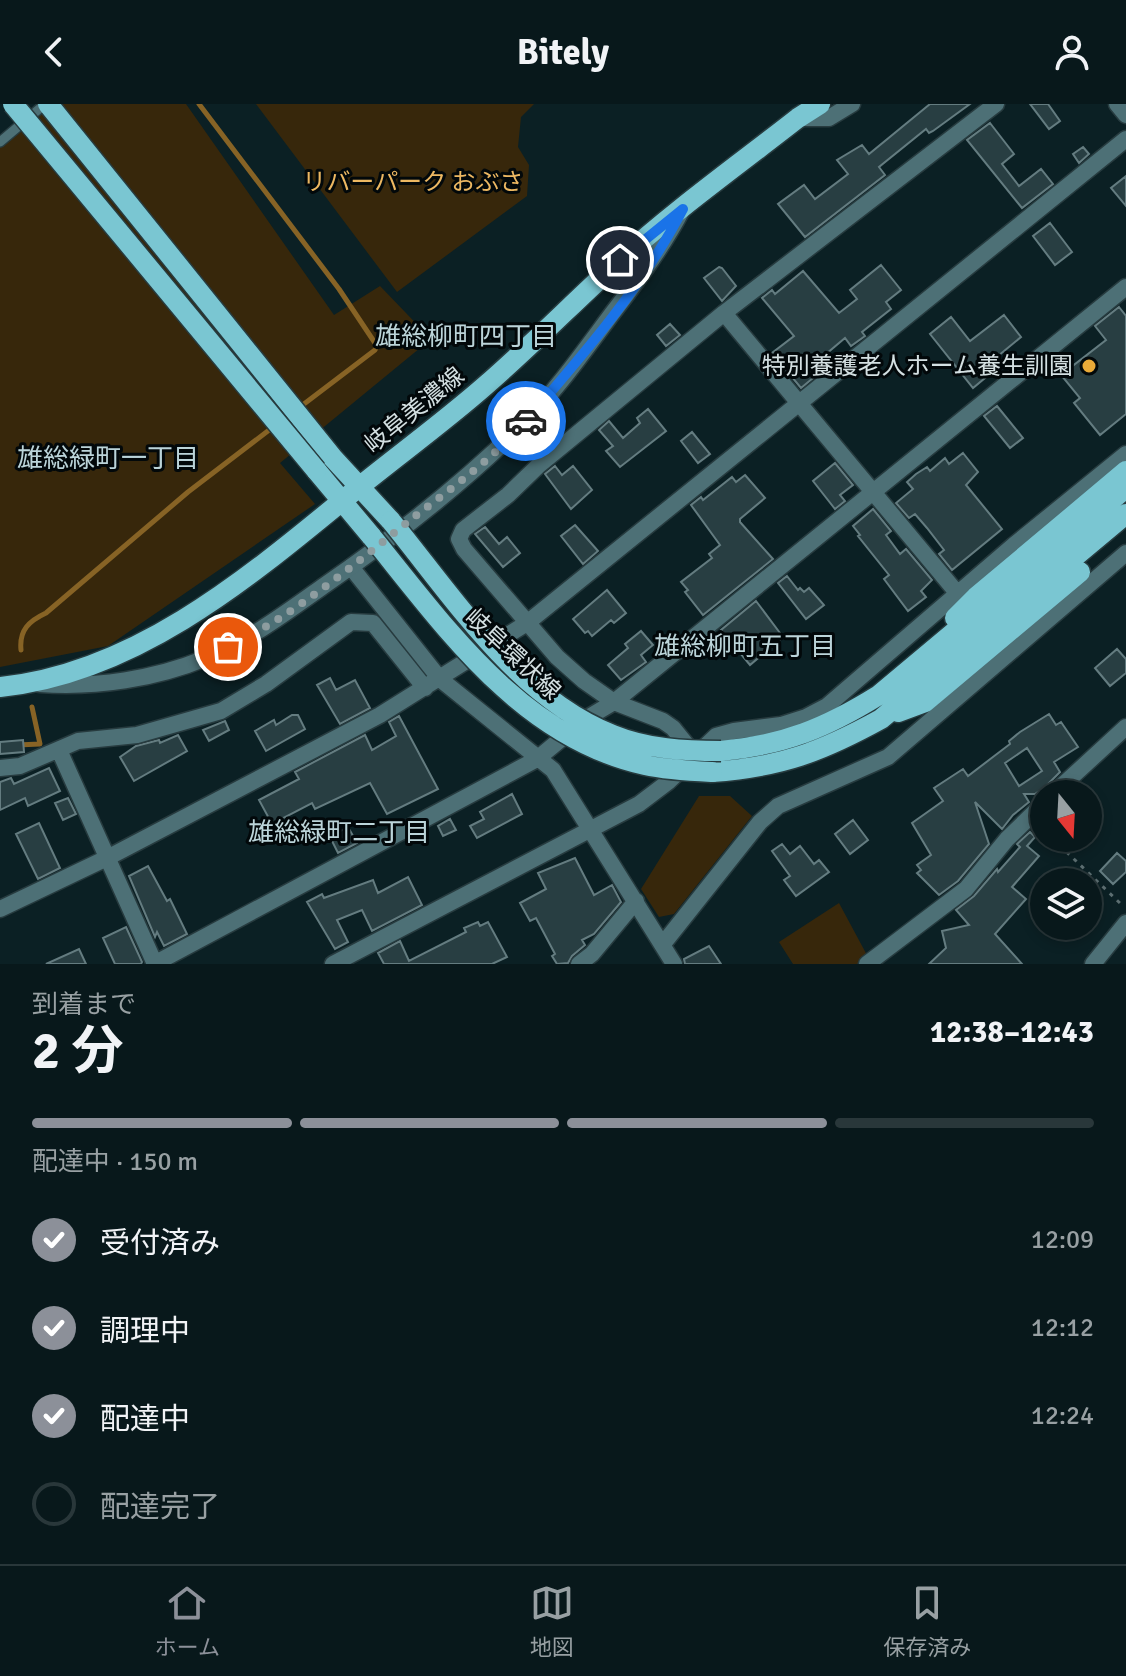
<!DOCTYPE html>
<html lang="ja">
<meta charset="utf-8">
<style>
body{margin:0;font-family:Signika,"Noto Sans JP",sans-serif;background:#162528;color:#f1f3f6;height:100vh;display:flex;flex-direction:column;font-size:30px;white-space:nowrap}
*{box-sizing:border-box;margin:0}
p{font-size:26px;color:#98a0a3}
.icon{flex:none;width:44px;height:44px;fill:none;stroke:currentColor;stroke-width:2;stroke-linecap:round;stroke-linejoin:round}
.map{position:relative;height:860px;overflow:hidden}
.drawer{display:flex;flex-direction:column;background:#08181b;flex:1}
.drawer>*{flex:none}
.needle{width:52px;rotate:162deg}
.controls{position:absolute;left:1030px;top:676px;display:grid;gap:16px}
.controls a{display:grid;place-items:center;width:72px;height:72px;border-radius:50%;background:#08181b;box-shadow:0 4px 12px #0003,0 0 0 2px #29373a;font-size:40px}
.pin{position:absolute;display:grid;place-items:center;width:68px;height:68px;color:#fff;margin:-34px;border:4px solid #fff;border-radius:50%;box-shadow:0 2px 8px #0007}
.courier{position:absolute;display:grid;place-items:center;width:80px;height:80px;margin:-40px;border:6px solid #1a73e8;border-radius:50%;background:#fff;color:#222;box-shadow:0 2px 10px #0007}
.headline em{font-style:normal;font-weight:700}
.headline div{display:flex;flex-direction:column-reverse}
.headline{display:flex;align-items:center;justify-content:space-between;height:136px;padding:0 32px}
h1{font-size:52px;font-weight:700;line-height:60px}
.bar{display:grid;grid-template-columns:repeat(4,1fr);gap:12px 8px;align-content:center;height:96px;padding:0 32px}
.bar i{height:10px;border-radius:6px;background:#29373a}
.bar .active{background:#8c9099}
.bar p{grid-column:span 4}
ol{padding:0 32px;list-style:none}
li{display:flex;align-items:center;gap:24px;height:88px}
li p{margin-inline-start:auto}
li .icon{padding:8px;border-radius:50%;background:#8c9099;color:#fff;stroke-width:4}
li:last-child{color:#98a0a3}
li i{width:44px;height:44px;border:4px solid #29373a;border-radius:50%}
header{display:flex;justify-content:space-between;align-items:center;height:104px;padding:0 32px;background:#08181b;font-size:36px;font-weight:700}
.tab-bar{display:flex;justify-content:space-around;align-items:center;height:112px;border-top:2px solid #29373a;background:#08181b;font-size:22px;color:#98a0a3}
.tab-bar a{display:grid;justify-items:center;gap:4px}
.tab-bar .active{color:#8c9099}
.map>svg:first-child{display:block}
</style>
<header><svg class="icon" aria-label="back" viewBox="0 0 24 24"><path d="M15 5l-7 7 7 7"/></svg>Bitely<svg class="icon" aria-label="person" viewBox="0 0 24 24"><circle cx="12" cy="8" r="4"/><path d="M4 21q1-7 8-7t8 7"/></svg></header>
<div class="map">
<svg width="1126" height="860" viewBox="0 0 1126 860">
<rect width="100%" height="100%" fill="#0b2024"/>
<path fill="#37270b" d="M 48,0 L 186,0 L 334,211 L 380,182 L 431,235 L 280,359 L 315,400 L 108,542 L 0,563 L 0,33 Z
M 256,0 L 534,0 L 521,13 L 518,43 L 529,61 L 527,92 L 397,188 Z
M 699,692 L 730,692 L 752,712 L 674,810 L 659,813 L 641,785 Z
M 839,799 L 868,853 L 857,860 L 793,860 L 779,838 Z"/>
<g fill="none" stroke-linecap="round" stroke-linejoin="round">
<path stroke="#876325" stroke-width="5" d="M 199,0 L 339,185 L 377,242 L 375,246 L 300,303
M 21,546 C 19,526 29,517 46,509 L 188,388 L 273,323
M 17,641 L 40,640 L 32,603"/>
</g>
<path fill="#283e42" stroke="#647c80" stroke-width="2" fill-rule="evenodd" d="M 930,0 L 970,0 L 933,27 L 929,29 L 926,25 L 879,63 L 885,71 L 805,133 L 778,100 L 804,81 L 815,95 L 848,70 L 837,56 L 862,41 L 869,50 Z
M 1030,0 L 1048,0 L 1060,17 L 1049,25 Z
M 990,19 L 1014,50 L 1002,60 L 1019,82 L 1041,65 L 1053,80 L 1022,104 L 967,36 Z
M 1083,43 L 1089,50 L 1079,59 L 1073,50 Z
M 1126,72 L 1126,102 L 1111,84 Z
M 1050,119 L 1072,148 L 1055,161 L 1033,132 Z
M 881,161 L 901,186 L 886,198 L 891,205 L 862,228 L 865,232 L 851,242 L 845,234 L 819,256 L 825,264 L 801,284 L 772,249 L 794,232 L 762,194 L 772,186 L 775,190 L 803,167 L 839,209 L 857,195 L 850,186 Z
M 719,163 L 722,164 L 736,182 L 722,197 L 704,174 Z
M 1119,203 L 1126,212 L 1126,310 L 1100,331 L 1074,299 L 1080,294 L 1061,271 L 1106,236 L 1095,222 Z
M 1004,211 L 1021,233 L 992,257 L 997,264 L 973,284 L 930,230 L 951,213 L 970,237 Z
M 670,220 L 680,231 L 666,242 L 657,231 Z
M 997,302 L 1023,334 L 1010,344 L 984,312 Z
M 648,305 L 666,327 L 620,363 L 606,347 L 613,342 L 599,326 L 609,317 L 623,334 L 640,319 L 637,314 Z
M 692,328 L 710,350 L 698,359 L 681,337 Z
M 963,349 L 978,368 L 966,381 L 1002,425 L 952,466 L 939,450 L 944,446 L 927,424 L 915,410 L 909,414 L 896,399 L 913,385 L 907,378 L 916,370 L 927,363 L 930,367 L 945,354 L 949,360 Z
M 835,359 L 853,381 L 840,391 L 845,397 L 835,405 L 813,377 Z
M 555,362 L 562,371 L 573,362 L 592,386 L 571,405 L 545,370 Z
M 745,371 L 765,394 L 740,415 L 740,418 L 773,455 L 703,511 L 685,488 L 688,486 L 681,478 L 712,454 L 709,450 L 720,441 L 691,401 L 701,393 L 703,396 L 732,373 L 736,378 Z
M 873,405 L 891,427 L 886,431 L 900,450 L 906,445 L 932,476 L 921,487 L 926,493 L 908,507 L 884,475 L 889,471 L 858,432 L 860,431 L 853,422 Z
M 575,421 L 598,447 L 583,460 L 561,432 Z
M 485,423 L 499,440 L 507,433 L 520,449 L 503,463 L 475,430 Z
M 787,472 L 798,486 L 800,484 L 804,488 L 809,484 L 824,501 L 806,515 L 778,479 Z
M 607,486 L 626,509 L 614,519 L 611,516 L 592,532 L 588,527 L 585,529 L 573,515 Z
M 756,497 L 783,533 L 750,561 L 721,526 Z
M 641,527 L 653,541 L 641,551 L 646,558 L 621,576 L 608,561 L 628,544 L 625,540 Z
M 1117,545 L 1126,555 L 1126,569 L 1110,582 L 1095,564 Z
M 330,574 L 336,586 L 355,576 L 370,604 L 340,620 L 317,581 Z
M 1049,610 L 1056,621 L 1061,618 L 1078,643 L 1054,658 L 1060,668 L 1045,683 L 1035,690 L 1024,690 L 1029,698 L 1013,711 L 1002,725 L 975,698 L 989,740 L 958,777 L 939,791 L 917,769 L 921,766 L 917,761 L 931,751 L 912,719 L 943,697 L 934,684 L 963,665 L 968,672 L 1010,640 L 1009,637 L 1020,628 ZM 1027,644 L 1042,667 L 1019,682 L 1005,659 Z
M 292,611 L 298,611 L 305,625 L 266,647 L 255,627 L 274,616 L 276,621 Z
M 399,612 L 438,685 L 387,710 L 370,679 L 315,705 L 312,699 L 272,720 L 259,696 L 299,675 L 295,668 L 365,631 L 372,646 L 396,632 L 389,618 Z
M 225,617 L 229,626 L 209,637 L 203,626 Z
M 178,631 L 187,647 L 134,677 L 120,653 L 136,642 L 159,636 L 160,639 Z
M 23,636 L 24,648 L 0,650 L 0,638 Z
M 49,664 L 60,687 L 28,702 L 25,694 L 0,706 L 0,678 L 11,674 L 14,680 Z
M 512,690 L 522,710 L 477,734 L 470,722 L 484,715 L 480,708 Z
M 68,694 L 76,710 L 63,716 L 55,699 Z
M 450,715 L 456,726 L 443,732 L 438,722 Z
M 853,716 L 868,736 L 850,750 L 835,730 Z
M 39,719 L 60,764 L 38,775 L 16,730 Z
M 348,723 L 357,739 L 338,749 L 330,733 Z
M 1030,728 L 1035,733 L 1027,742 L 1039,752 L 1012,783 L 1026,795 L 995,830 L 1022,860 L 929,860 L 946,844 L 942,827 L 969,821 L 956,806 L 974,792 L 997,765 L 998,768 L 1020,743 L 1017,740 Z
M 1054,734 L 1083,734 L 1069,748 Z
M 782,740 L 790,750 L 800,742 L 814,760 L 819,756 L 829,768 L 796,792 L 784,776 L 790,772 L 772,747 Z
M 1117,749 L 1126,757 L 1126,768 L 1113,780 L 1100,767 Z
M 575,754 L 594,791 L 612,781 L 621,798 L 594,830 L 582,836 L 585,841 L 572,852 L 568,859 L 557,860 L 552,852 L 555,850 L 536,814 L 530,817 L 520,799 L 546,785 L 538,769 Z
M 148,762 L 167,797 L 170,795 L 187,830 L 164,842 L 157,828 L 155,833 L 129,772 Z
M 408,773 L 422,801 L 372,827 L 362,806 L 337,816 L 348,838 L 335,845 L 307,798 L 322,790 L 324,794 L 373,776 L 378,789 Z
M 478,818 L 480,822 L 488,818 L 507,853 L 492,860 L 384,860 L 378,849 L 400,837 L 409,857 L 466,828 L 464,824 Z
M 126,823 L 142,858 L 141,860 L 115,860 L 103,834 Z
M 709,842 L 721,860 L 685,860 L 684,855 Z
M 79,845 L 86,860 L 46,860 Z"/>
<g fill="none" stroke-linecap="round" stroke-linejoin="round">
<defs>
<path id="service" d="M 0,38 L 45,0"/>
<path id="minor" d="M 724,209 L 958,490
M 351,463 L 440,575 L 553,666 L 674,860
M 59,646 L 155,860
M 694,650 L 673,624 L 663,617 L 614,598 L 584,577 L 557,553 L 464,445 L 459,435 L 463,426 L 508,391 L 539,361 L 724,209 L 996,0
M 0,664 L 20,662 L 78,637 L 137,631 L 221,607 L 266,580 L 351,518 L 373,519 L 425,584
M 1053,690 L 1126,623
M 0,805 L 109,753 L 380,611 L 527,519 L 1126,35
M 663,840 L 760,718 L 778,702 L 888,653 L 1126,449
M 154,860 L 537,655 L 584,616 L 614,598 L 1126,183
M 333,860 L 639,700 L 668,678 L 716,632 L 734,627 L 781,621 L 806,613 L 827,602 L 1014,441 L 1126,350
M 579,860 L 592,850 L 636,797
M 867,860 L 966,785 L 1007,735 L 1044,699
M 1093,860 L 1126,819"/>
<path id="tertiary" d="M 1117,0 L 1126,11
M 798,14 L 829,14 L 852,0
M 40,580 C 96,584 155,575 206,554 C 250,536 287,508 325,481 C 393,434 460,382 519,324 C 553,291 582,250 611,211 C 637,177 662,144 682,106"/>
<path id="primary" d="M 48,0 L 333,354 L 391,417
M 316,366 L 372,433
M 955,514 L 976,493 L 1126,367
M 0,583 C 139,569 254,469 359,383 C 401,349 445,317 486,281 C 532,241 574,198 619,157 C 675,106 738,61 798,14 L 820,0
M 898,608 L 925,598 L 1080,468
M 721,647 C 784,641 826,624 879,591 L 1126,384
M 712,668 C 781,663 821,648 881,615 L 1126,410"/>
</defs>
<use href="#service" stroke="#273b3f" stroke-width="12"/>
<use href="#minor" stroke="#273b3f" stroke-width="19"/>
<use href="#tertiary" stroke="#273b3f" stroke-width="19"/>
<use href="#primary" stroke="#273b3f" stroke-width="23"/>
<path stroke="#5c6e71" stroke-width="3" stroke-dasharray="4 6" stroke-linecap="butt" d="M 1052,734 L 1123,802"/>
<use href="#service" stroke="#4d7076" stroke-width="9"/>
<use href="#minor" stroke="#4d7076" stroke-width="16"/>
<use href="#tertiary" stroke="#4d7076" stroke-width="16"/>
<use href="#primary" stroke="#7ac6d2" stroke-width="20"/>
<defs>
<path id="primary-bridge" d="M 13,0 L 316,366
M 391,417 C 454,494 517,593 613,631 C 647,645 685,647 721,647
M 372,433 C 446,524 522,634 645,661 C 667,666 690,667 712,668"/>
</defs>
<use href="#primary-bridge" stroke="#273b3f" stroke-width="23" stroke-linecap="butt"/>
<use href="#primary-bridge" stroke="#7ac6d2" stroke-width="20"/>
</g>
<g fill="none" stroke-linecap="round" stroke-linejoin="round">
<path stroke="#8e9da0" stroke-width="8" stroke-dasharray="0 14.4" d="M 228,543 C 290,514 355,460 409,417 C 449,386 493,355 526,317"/>
<path stroke="#1a73e8" stroke-width="10" d="M 526,317 C 583,251 643,182 683,105 L 620,156"/>
</g>
<circle fill="#eaaa38" stroke="#02080a" stroke-width="3" cx="1089" cy="262" r="8"/>
<g text-anchor="middle" dominant-baseline="central" stroke-width="6" stroke-linejoin="round" paint-order="stroke">
<g font-size="24" fill="#edb862" stroke="#02080a">
<text x="413" y="78">リバーパーク おぶさ</text>
</g>
<g font-size="24" fill="#d4e0e2" stroke="#02080a" text-anchor="end">
<text x="1073" y="262">特別養護老人ホーム養生訓園</text>
</g>
<g font-size="24" fill="#d4e0e2" stroke="#02080a">
<text transform="translate(414 306) rotate(-39)">岐阜美濃線</text>
<text transform="translate(513 550) rotate(43)">岐阜環状線</text>
</g>
<g font-size="26" fill="#bbd4d9" stroke="#02080a">
<text x="466" y="233">雄総柳町四丁目</text>
<text x="108" y="355">雄総緑町一丁目</text>
<text x="745" y="543">雄総柳町五丁目</text>
<text x="339" y="729">雄総緑町二丁目</text>
</g>
</g>
</svg>
<div class="controls">
<a><svg class="needle" viewBox="-14 -14 28 28"><path d="M0-13l5 13h-10z" fill="#e53935"/><path d="M0 13l5-13h-10z" fill="#98a0a3"/></svg></a>
<a><svg class="icon" aria-label="layers" viewBox="0 0 24 24"><path d="M12 4l9 5-9 5-9-5zM3 14l9 5 9-5"/></svg></a>
</div>
<div class="pin" style="left:228px;top:543px;background:#ea580c"><svg class="icon" aria-label="bag" viewBox="0 0 24 24"><path d="M5 8h14l-1 12H6zM9 8a3 3 0 0 1 6 0"/></svg></div>
<div class="pin" style="left:620px;top:156px;background:#1f2937"><svg class="icon" aria-label="home" viewBox="0 0 24 24"><path d="M3 11l9-7 9 7M6 9v11h12V9"/></svg></div>
<div class="courier" style="left:526px;top:317px"><svg class="icon" aria-label="car" viewBox="0 0 24 24"><path d="M5 17H2v-5l4-1 3-4h7l3 4 3 1v5h-3M9 17h6M6 11h13"/><circle cx="7" cy="17" r="2"/><circle cx="17" cy="17" r="2"/></svg></div>
</div>
<section class="drawer">
<div class="headline"><div><h1>2 分</h1><p>到着まで</p></div><em>12:38–12:43</em></div>
<div class="bar"><i class="active"></i><i class="active"></i><i class="active"></i><i></i><p>配達中 · 150 m</p></div>
<ol>
<li><svg class="icon" aria-label="check" viewBox="0 0 24 24"><path d="M5 12l5 5 9-10"/></svg>受付済み<p>12:09</p></li>
<li><svg class="icon" aria-label="check" viewBox="0 0 24 24"><path d="M5 12l5 5 9-10"/></svg>調理中<p>12:12</p></li>
<li><svg class="icon" aria-label="check" viewBox="0 0 24 24"><path d="M5 12l5 5 9-10"/></svg>配達中<p>12:24</p></li>
<li><i></i>配達完了</li>
</ol>
</section>
<nav class="tab-bar">
<a class="active"><svg class="icon" aria-label="home" viewBox="0 0 24 24"><path d="M3 11l9-7 9 7M6 9v11h12V9"/></svg>ホーム</a>
<a><svg class="icon" aria-label="map" viewBox="0 0 24 24"><path d="M3 6l6-2 6 2 6-2v14l-6 2-6-2-6 2zM9 4v14M15 6v14"/></svg>地図</a>
<a><svg class="icon" aria-label="saved" viewBox="0 0 24 24"><path d="M7 4h10v16l-5-4-5 4z"/></svg>保存済み</a>
</nav>
